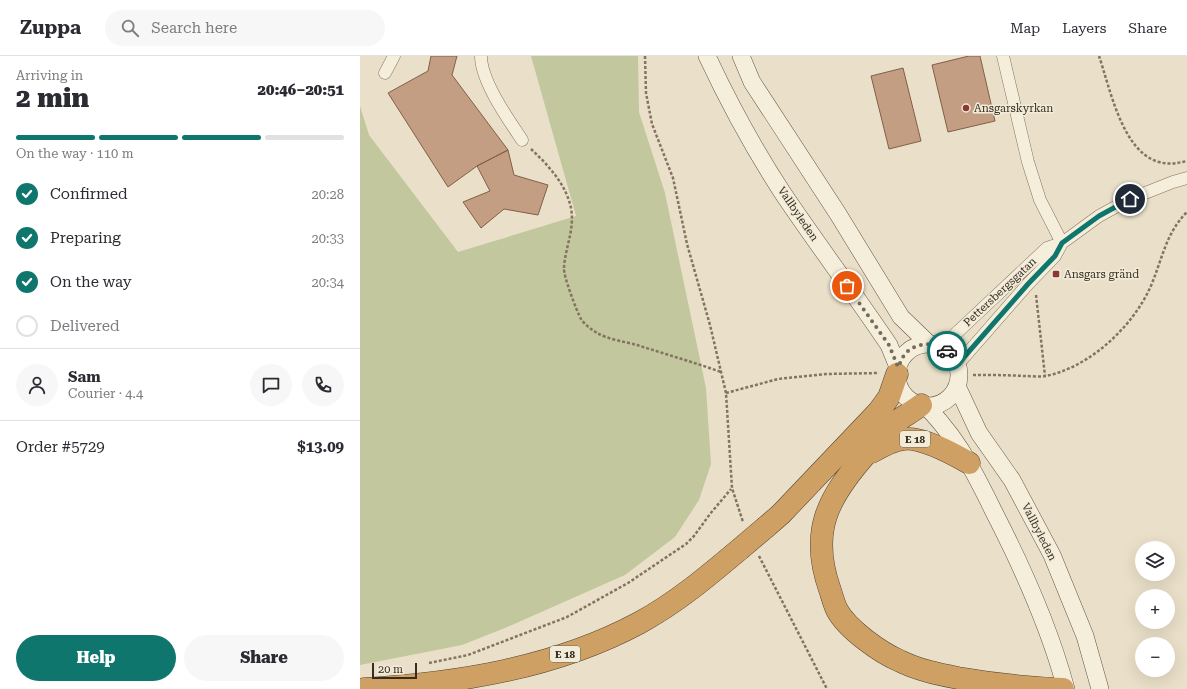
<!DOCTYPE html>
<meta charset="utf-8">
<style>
body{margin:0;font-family:"Roboto Serif",serif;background:#f7f7f7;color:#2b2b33;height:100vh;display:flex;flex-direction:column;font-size:15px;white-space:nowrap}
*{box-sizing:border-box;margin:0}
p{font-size:13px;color:#7c7c81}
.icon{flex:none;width:22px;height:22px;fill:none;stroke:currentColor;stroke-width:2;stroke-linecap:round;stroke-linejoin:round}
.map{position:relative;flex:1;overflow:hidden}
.details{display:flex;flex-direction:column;background:#fff;width:360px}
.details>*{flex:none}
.controls{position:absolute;left:775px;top:485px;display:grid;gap:8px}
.controls a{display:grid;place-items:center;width:40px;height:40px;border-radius:50%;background:#fff;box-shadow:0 4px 16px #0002;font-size:20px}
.scale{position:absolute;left:12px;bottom:10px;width:45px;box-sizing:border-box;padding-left:4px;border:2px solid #362c21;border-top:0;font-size:11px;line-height:14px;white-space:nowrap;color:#362c21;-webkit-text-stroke:3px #f2ebd8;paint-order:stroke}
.pin{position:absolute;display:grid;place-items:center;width:34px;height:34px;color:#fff;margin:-17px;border:2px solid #fff;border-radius:50%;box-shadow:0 1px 4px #0007}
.courier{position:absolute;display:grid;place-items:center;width:40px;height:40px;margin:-20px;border:3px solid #0f766e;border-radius:50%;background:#fff;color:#222;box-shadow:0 1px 5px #0007}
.overview em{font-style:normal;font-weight:800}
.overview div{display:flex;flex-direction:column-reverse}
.overview{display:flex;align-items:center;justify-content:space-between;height:68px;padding:0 16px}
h1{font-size:26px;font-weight:800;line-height:30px}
.bar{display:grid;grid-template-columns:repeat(4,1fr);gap:6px 4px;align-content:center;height:48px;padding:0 16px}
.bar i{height:5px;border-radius:3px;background:#e1e1e2}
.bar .active{background:#0f766e}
.bar p{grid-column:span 4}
.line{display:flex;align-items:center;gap:10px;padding:0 16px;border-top:1px solid #e1e1e2}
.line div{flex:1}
.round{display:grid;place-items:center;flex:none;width:42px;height:42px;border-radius:21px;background:#f7f7f7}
ol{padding:0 16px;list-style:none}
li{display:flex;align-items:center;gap:12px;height:44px}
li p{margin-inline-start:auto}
li .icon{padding:4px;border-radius:50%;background:#0f766e;color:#fff;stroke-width:4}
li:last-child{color:#7c7c81}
li i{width:22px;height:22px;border:2px solid #e1e1e2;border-radius:50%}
.cta{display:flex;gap:8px;margin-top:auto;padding:8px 16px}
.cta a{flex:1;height:46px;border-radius:24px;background:#0f766e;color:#fff;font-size:16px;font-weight:800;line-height:46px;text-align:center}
.cta a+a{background:#f7f7f7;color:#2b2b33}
header{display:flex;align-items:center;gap:24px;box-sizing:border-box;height:56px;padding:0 20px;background:#fff;border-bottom:1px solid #e1e1e2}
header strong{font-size:19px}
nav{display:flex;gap:22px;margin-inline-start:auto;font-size:14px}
.search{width:280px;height:36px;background:#f7f7f7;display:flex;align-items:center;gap:10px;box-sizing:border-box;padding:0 14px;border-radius:22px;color:#7c7c81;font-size:15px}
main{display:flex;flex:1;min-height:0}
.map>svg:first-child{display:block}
</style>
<header>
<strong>Zuppa</strong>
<div class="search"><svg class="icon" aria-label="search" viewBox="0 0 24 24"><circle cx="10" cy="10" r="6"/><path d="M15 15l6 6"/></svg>Search here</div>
<nav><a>Map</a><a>Layers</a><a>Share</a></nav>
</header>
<main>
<section class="details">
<div class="overview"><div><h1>2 min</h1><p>Arriving in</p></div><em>20:46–20:51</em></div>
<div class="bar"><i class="active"></i><i class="active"></i><i class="active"></i><i></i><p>On the way · 110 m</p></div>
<ol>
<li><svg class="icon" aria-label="check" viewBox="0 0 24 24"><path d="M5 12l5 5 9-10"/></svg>Confirmed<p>20:28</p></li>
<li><svg class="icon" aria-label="check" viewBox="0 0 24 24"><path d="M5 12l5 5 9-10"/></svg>Preparing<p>20:33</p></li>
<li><svg class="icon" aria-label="check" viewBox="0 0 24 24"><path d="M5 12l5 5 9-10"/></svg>On the way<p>20:34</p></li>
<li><i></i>Delivered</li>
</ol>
<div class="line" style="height:72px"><a class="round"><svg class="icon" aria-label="person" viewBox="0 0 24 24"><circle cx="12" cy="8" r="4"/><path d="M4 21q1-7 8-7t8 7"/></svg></a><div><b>Sam</b><p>Courier · 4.4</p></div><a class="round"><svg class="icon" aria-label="chat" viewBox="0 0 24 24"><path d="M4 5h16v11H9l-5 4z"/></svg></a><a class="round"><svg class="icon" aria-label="phone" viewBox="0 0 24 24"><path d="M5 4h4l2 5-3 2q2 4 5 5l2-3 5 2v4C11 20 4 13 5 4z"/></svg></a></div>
<div class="line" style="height:52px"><div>Order #5729</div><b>$13.09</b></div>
<div class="cta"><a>Help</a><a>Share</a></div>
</section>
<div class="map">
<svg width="827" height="633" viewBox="0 0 827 633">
<rect width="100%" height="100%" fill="#eae0c9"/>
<path fill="#c2c79e" d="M 171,0 L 278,0 L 279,56 L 305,137 L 346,332 L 351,408 L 339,444 L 315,481 L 265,519 L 145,572 L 102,589 L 0,609 L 0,50 L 9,79 L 98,196 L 216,160 Z"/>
<path fill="#c49e83" stroke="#815f48" d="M 71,0 L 97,0 L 92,19 L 148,94 L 117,110 L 88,131 L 28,37 L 68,15 Z
M 609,0 L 620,0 L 635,65 L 588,76 L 572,9 Z
M 543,12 L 561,85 L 529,93 L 511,20 Z
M 148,94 L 154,119 L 188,129 L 178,159 L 144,153 L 121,172 L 103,146 L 130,135 L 117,110 Z"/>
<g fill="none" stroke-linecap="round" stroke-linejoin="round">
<defs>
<path id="street" d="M 121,0 C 121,25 148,63 162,84
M 643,0 L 668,106 L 680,144 L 702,187
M 25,17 L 34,0
M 581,290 L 590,283 L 687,192 L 702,187 L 739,160 L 770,143 L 813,126 L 827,122
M 598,308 L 668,228 L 695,200 L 702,187"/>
<path id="secondary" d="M 347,0 C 369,47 394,93 422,136 C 457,188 494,237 529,289 L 538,311
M 381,0 L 392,26 L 478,158 L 541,261 L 568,287
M537 319a31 31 0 1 1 62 0a31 31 0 1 1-62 0Z
M 597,330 L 619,377 L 652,424 L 692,499 L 725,580 L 740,633
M 566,350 C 582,367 598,387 609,408 C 619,425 628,444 637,462 C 665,517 690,573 706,633"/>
<path id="highway" d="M 561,349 C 552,356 542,361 533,368 C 523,376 515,388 507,397 C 468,441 449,475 470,534 C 472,540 474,548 477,554 C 487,573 521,597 540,605 C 558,614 578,618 598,622 C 633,628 668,632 703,633
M 512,396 C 522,390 533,384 544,383 C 563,381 593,398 609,407
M 406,471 L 421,458 L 519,355 L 529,341 L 537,318
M 4,633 C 98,627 195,612 279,567 C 316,547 348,520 380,493"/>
</defs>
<use href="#street" stroke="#847360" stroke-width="13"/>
<use href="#secondary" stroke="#665543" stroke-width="18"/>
<use href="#highway" stroke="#534233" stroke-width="23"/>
<path stroke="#847360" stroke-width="2.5" stroke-dasharray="3 2" stroke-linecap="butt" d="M 285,0 L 286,37 L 292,68 L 313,122 L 327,188 L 350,269 L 366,337 L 372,432 L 383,466
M 739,0 C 750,32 762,96 799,106 C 809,109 818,107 827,105
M 171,93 C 188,109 206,128 211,152 C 215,173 205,192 204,212 C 203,219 217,256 221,263 C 225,269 231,273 237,277 C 247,283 266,286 277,289 C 305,298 333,306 361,316
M 676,239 L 685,320
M 613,319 C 630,319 647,319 665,320 C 671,320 679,321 686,320 C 730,311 772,271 790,232 C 802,205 805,178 827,156
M 366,337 L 418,323 L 466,318 L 519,317
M 399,500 L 467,633
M 69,607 L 108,599 L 207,561 L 268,527 L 326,488 L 334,480 L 350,458 L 371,433"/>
<use href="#street" stroke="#f5eedb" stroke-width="12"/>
<use href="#secondary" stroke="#f5eedb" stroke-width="17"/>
<use href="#highway" stroke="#cfa064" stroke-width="22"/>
<defs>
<path id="highway-bridge" d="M 380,493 L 406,471"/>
</defs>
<use href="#highway-bridge" stroke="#534233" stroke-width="23" stroke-linecap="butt"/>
<use href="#highway-bridge" stroke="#cfa064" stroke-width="22"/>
</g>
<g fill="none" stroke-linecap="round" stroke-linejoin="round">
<path stroke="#756b5c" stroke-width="4" stroke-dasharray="0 7.2" d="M 487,230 L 529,289 L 538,311 C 540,307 542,303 544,299 C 555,286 574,285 587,295"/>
<path stroke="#0f766e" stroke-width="5" d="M 587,295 L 598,308 L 668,228 L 695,200 L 702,187 L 739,160 L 770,143"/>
</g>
<g fill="#8d3636" stroke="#f2ebd8" stroke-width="1.5">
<circle cx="606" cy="52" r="4"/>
<rect x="692" y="214" width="8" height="8" rx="2"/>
</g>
<g text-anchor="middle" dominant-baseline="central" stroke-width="3" stroke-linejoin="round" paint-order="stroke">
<g fill="#f2ebd8" stroke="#6e6558" stroke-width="1">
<rect x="540" y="375" width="30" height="16" rx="3"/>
<rect x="190" y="590" width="30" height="16" rx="3"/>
</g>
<g font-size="10" font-weight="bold" fill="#362c21">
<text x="555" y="383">E 18</text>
<text x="205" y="598">E 18</text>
</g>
<g font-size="11" fill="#362c21" stroke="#f2ebd8" text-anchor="start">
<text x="614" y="52">Ansgarskyrkan</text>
<text x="704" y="218">Ansgars gränd</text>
</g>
<g font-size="11" fill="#362c21" stroke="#f2ebd8">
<text transform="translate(438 158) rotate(56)">Vallbyleden</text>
<text transform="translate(640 236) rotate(-43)">Pettersbergsgatan</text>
<text transform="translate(679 476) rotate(63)">Vallbyleden</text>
</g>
</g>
</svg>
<div class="controls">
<a><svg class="icon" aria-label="layers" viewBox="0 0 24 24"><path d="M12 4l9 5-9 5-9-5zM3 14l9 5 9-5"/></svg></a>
<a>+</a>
<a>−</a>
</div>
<div class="scale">20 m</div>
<div class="pin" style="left:487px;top:230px;background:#ea580c"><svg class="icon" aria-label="bag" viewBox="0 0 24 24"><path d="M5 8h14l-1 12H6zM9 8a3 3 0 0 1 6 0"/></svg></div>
<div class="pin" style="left:770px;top:143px;background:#1f2937"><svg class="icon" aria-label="home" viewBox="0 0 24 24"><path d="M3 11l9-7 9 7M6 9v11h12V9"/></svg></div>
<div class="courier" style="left:587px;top:295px"><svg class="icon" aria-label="car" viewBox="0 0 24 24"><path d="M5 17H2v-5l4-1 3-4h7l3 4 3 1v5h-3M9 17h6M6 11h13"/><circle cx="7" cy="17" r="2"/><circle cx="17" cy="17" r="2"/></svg></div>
</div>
</main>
